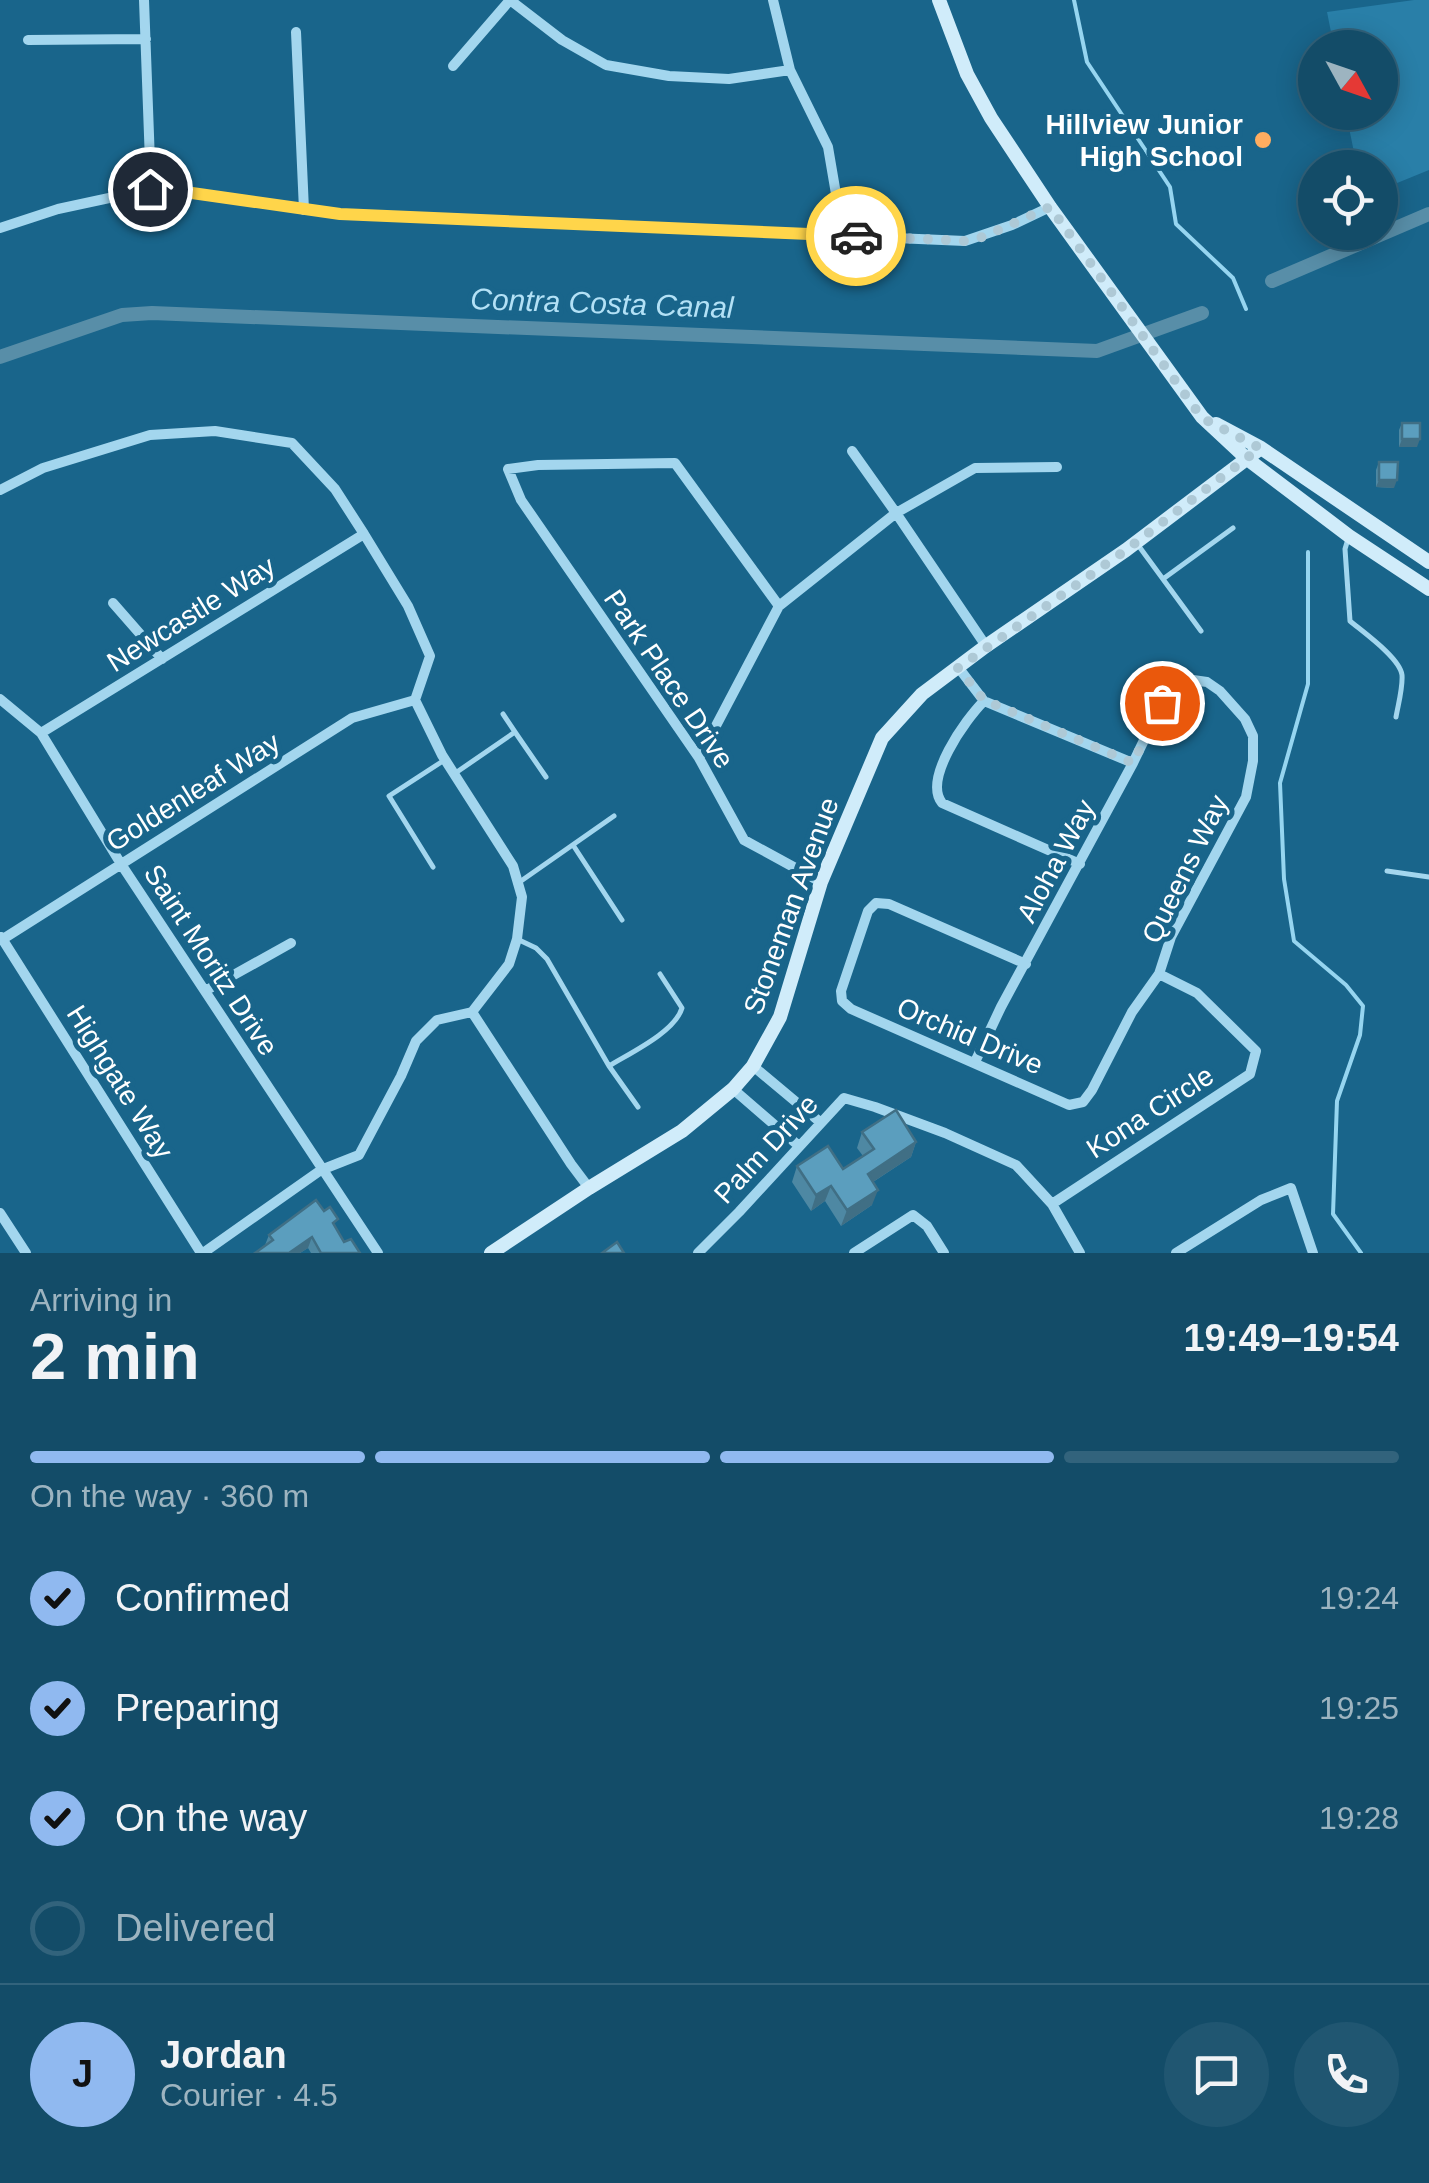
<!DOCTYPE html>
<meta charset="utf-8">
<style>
body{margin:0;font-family:Arial,sans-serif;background:#205671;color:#f1f3f6;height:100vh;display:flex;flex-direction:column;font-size:38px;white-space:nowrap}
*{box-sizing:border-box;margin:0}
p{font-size:32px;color:#9db4c0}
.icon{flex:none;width:55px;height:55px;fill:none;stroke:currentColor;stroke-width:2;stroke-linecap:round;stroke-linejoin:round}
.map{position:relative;height:1253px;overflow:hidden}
.details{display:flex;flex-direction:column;background:#134c68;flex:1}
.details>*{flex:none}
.needle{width:65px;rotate:130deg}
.buttons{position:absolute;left:1298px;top:30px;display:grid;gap:20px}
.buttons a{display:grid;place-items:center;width:100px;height:100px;border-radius:50%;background:#134c68;box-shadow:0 5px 25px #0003,0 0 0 2px #32637c;font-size:50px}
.pin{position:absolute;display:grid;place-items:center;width:85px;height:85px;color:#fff;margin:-42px;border:5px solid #fff;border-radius:50%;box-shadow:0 2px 10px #0007}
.courier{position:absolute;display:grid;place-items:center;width:100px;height:100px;margin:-50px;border:8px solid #ffd54a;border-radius:50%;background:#fff;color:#222;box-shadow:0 2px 12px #0007}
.headline em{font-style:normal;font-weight:700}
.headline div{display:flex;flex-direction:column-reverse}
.headline{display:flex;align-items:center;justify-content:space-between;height:170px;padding:0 30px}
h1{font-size:65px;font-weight:700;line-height:75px}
.bar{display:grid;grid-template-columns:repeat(4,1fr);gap:15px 10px;align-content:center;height:120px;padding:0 30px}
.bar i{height:12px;border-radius:8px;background:#32637c}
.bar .active{background:#90b9f0}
.bar p{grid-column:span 4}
.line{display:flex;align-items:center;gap:25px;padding:0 30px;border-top:2px solid #32637c}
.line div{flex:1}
.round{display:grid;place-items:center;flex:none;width:105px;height:105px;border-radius:52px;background:#205671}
ol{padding:0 30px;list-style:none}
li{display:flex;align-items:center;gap:30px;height:110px}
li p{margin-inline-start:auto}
li .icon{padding:10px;border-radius:50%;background:#90b9f0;color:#111;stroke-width:4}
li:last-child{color:#9db4c0}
li i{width:55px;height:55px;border:5px solid #32637c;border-radius:50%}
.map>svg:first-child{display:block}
</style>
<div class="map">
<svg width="1429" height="1253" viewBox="0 0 1429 1253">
<rect width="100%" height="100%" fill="#19658b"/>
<path fill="#297fa8" d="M 1414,0 L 1429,0 L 1429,170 L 1380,190 L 1380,168 L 1357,167 L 1346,113 L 1380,112 L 1380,48 L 1334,47 L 1327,12 Z"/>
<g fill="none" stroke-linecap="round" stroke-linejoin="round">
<path stroke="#96d5f0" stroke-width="4" d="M 1074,0 L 1087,62 L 1170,187 L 1176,224 L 1233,278 L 1246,309
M 1308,552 L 1308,684 L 1280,783 L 1284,879 L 1294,941 L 1346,985 L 1363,1006 L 1360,1035 L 1337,1101 L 1333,1214 L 1361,1253"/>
<path stroke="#588ea8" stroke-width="14" d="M 1272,281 L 1429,214
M 0,357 L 122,315 L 152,313 L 1097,351 L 1202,313"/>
<path stroke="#a3d6ee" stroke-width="5" d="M 1348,539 L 1345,549 L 1350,621 C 1363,632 1400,658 1402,675 C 1403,688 1398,705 1396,717
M 1138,545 L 1201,631
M 1163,579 L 1233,528
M 503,714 L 515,732
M 454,774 L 515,732 L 546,777
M 573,845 L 622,920
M 433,867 L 389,796 L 443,761
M 1387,871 L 1429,877
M 521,881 L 614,816
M 517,939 L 536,948 L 547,959 L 609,1066 L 638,1107
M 609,1066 C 630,1053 675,1032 682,1008 L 660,974"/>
<path stroke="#a3d6ee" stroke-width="10" d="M 144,0 L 151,189
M 510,0 L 562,40 L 606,65 L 669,76 L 729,79 L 790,70
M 773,0 L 790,70 L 828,147 L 843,235
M 296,32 L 304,210
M 28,40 L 146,39
M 453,66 L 510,0
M 0,228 L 58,209 L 151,189 L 185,192 L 340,214 L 965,241 L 1012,225 L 1050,207
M 852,451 L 896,513 L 986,646
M 0,490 L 43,468 L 150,435 L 215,431 L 292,443 L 335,489 L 364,534 L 408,606 L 430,656 L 415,700 L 442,755 L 513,866 L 522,897 L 517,939 L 509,964 L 472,1012
M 113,603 L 162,659
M 779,606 L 675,463 L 538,465 L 508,469 L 521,500 L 699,758 L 744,840 L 821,882
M 958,667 L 984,701 L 1133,763
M 0,699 L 41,733 L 121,864 L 378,1253
M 984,701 C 965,720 923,779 942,803 L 1080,864
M 41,733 L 364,534
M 699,758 L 779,606 L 896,513 L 975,468 L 1057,467
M 1,937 L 201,1253
M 3,939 L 352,718 L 415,700
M 205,991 L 291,943
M 472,1012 L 571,1164 L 589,1188
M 975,1062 L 1001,1007 L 1133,763 L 1162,703 L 1179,683 L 1193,680 L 1207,682 L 1220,691 L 1245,719 L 1253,736 L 1253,761 L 1246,797 L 1171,937 L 1159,974 L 1132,1012 L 1092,1090 L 1083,1102 L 1069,1105 L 851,1009 L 842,1001 L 841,991 L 868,911 L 876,903 L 889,904 L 1026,964
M 753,1066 L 820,1122
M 733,1089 L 799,1146
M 1052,1204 L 1250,1074 L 1256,1051 L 1197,993 L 1159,974
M 0,1213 L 26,1253
M 203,1253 L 321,1170 L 359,1155 L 401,1076 L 416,1041 L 437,1020 L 472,1012
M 698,1253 L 739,1212 L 844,1098 L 875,1107 L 945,1133 L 1016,1165 L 1052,1204 L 1080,1253
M 854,1253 L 913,1215 L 927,1226 L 944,1253
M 1176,1253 L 1261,1200 L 1291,1188 L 1313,1253"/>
<path stroke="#d0ecfa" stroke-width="14" d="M 939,0 L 967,74 L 991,118 L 1050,207 L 1202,417 L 1246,458 L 1349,536 L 1429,589
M 1216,424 L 1261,448 L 1429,562
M 491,1253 L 589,1188 L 682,1131 L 733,1089 L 753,1066 L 780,1017 L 821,882 L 882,738 L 922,694 L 986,646 L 1126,550 L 1261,448"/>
</g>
<path fill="#4e88a3" d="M 1402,423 L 1417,447 L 1399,447 L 1399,430 Z
M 1379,462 L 1394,488 L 1376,487 L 1376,470 Z
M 862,1132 L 916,1142 L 911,1157 L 873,1182 L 872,1205 L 841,1226 L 825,1201 L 811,1211 L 792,1182 L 797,1166 L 843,1169 L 863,1156 L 857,1148 Z
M 335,1227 L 344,1242 L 360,1253 L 311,1253 L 308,1248 L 300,1253 L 255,1253 L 265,1245 L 269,1235 Z"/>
<path fill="#406f85" d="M 1402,439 L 1420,439 L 1417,447 L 1399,447 Z
M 1379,480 L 1397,480 L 1394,488 L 1376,487 Z
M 916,1142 L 911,1157 L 862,1189 L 868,1174 Z
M 831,1186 L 825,1201 L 811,1211 L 816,1195 Z
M 878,1190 L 872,1205 L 841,1226 L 847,1210 Z
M 312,1237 L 308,1248 L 300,1253 L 289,1253 Z"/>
<path fill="#5b9ebe" stroke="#406f85" stroke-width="2.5" d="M 1402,423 L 1420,423 L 1420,439 L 1402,439 Z
M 1379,462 L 1398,462 L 1397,480 L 1379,480 Z
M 896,1110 L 916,1142 L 868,1174 L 878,1190 L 847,1210 L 831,1186 L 816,1195 L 797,1166 L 828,1146 L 843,1169 L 874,1149 L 862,1132 Z
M 316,1200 L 324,1211 L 330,1207 L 338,1219 L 333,1223 L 344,1242 L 351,1239 L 360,1253 L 321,1253 L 312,1237 L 289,1253 L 255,1253 L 273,1240 L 269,1235 Z
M 617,1242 L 624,1253 L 602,1253 Z"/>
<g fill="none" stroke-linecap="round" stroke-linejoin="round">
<path stroke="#aec9d6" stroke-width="10" stroke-dasharray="0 18" d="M 856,236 L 965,241 L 983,237 L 1050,207 L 1202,418 L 1260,448 L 1126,550 L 958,668 L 984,700 L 1133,763 L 1162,703"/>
<path stroke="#ffd54a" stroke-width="12" d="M 150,189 L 185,192 L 340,214 L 856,236"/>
</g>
<circle fill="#ffad60" stroke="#19658b" stroke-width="4" cx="1263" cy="140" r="10"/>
<g text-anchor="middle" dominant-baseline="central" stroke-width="10" stroke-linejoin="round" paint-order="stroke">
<g font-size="28" font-weight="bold" fill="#fff" stroke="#19658b" text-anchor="end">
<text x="1243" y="124">Hillview Junior<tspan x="1243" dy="32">High School</tspan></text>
</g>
<g font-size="28" fill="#fff" stroke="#19658b">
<text transform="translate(191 614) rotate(-32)">Newcastle Way</text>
<text transform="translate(669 679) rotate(56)">Park Place Drive</text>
<text transform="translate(193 792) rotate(-32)">Goldenleaf Way</text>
<text transform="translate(1056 861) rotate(-62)">Aloha Way</text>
<text transform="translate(1185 869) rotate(-64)">Queens Way</text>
<text transform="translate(791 906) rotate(-70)">Stoneman Avenue</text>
<text transform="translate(211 960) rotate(57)">Saint Moritz Drive</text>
<text transform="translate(970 1036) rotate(23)">Orchid Drive</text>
<text transform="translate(120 1082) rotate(58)">Highgate Way</text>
<text transform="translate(1150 1112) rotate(-33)">Kona Circle</text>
<text transform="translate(766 1149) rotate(-47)">Palm Drive</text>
</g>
<g font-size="30" font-style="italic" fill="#b3e1f6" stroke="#19658b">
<text transform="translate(602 303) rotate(2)">Contra Costa Canal</text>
</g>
</g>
</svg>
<div class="buttons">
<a><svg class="needle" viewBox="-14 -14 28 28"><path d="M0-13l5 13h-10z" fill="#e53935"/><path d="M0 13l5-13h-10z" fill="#9db4c0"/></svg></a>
<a><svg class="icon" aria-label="locate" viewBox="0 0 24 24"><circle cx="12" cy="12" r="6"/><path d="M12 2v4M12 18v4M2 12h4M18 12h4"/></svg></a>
</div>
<div class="pin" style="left:1162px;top:703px;background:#ea580c"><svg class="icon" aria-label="bag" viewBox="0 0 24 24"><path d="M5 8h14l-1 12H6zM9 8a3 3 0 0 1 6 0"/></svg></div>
<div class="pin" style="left:150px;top:189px;background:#1f2937"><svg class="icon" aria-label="home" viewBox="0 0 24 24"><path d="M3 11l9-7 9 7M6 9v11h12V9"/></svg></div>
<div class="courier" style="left:856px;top:236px"><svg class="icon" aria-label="car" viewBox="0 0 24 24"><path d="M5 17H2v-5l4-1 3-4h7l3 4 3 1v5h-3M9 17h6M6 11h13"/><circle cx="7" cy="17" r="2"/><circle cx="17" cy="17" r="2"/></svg></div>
</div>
<section class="details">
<div class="headline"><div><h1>2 min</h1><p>Arriving in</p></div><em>19:49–19:54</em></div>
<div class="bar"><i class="active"></i><i class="active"></i><i class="active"></i><i></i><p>On the way · 360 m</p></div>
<ol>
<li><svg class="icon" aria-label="check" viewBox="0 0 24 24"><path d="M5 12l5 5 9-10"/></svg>Confirmed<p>19:24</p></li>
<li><svg class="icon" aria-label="check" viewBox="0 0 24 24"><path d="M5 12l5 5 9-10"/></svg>Preparing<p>19:25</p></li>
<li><svg class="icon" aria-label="check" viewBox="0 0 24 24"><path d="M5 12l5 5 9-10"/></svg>On the way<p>19:28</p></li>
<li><i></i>Delivered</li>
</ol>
<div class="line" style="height:180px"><b class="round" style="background:#90b9f0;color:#111">J</b><div><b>Jordan</b><p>Courier · 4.5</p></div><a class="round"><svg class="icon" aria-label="chat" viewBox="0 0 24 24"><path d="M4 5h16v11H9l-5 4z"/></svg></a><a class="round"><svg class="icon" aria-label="phone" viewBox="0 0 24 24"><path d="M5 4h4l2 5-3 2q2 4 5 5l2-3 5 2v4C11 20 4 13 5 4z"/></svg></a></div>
</section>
